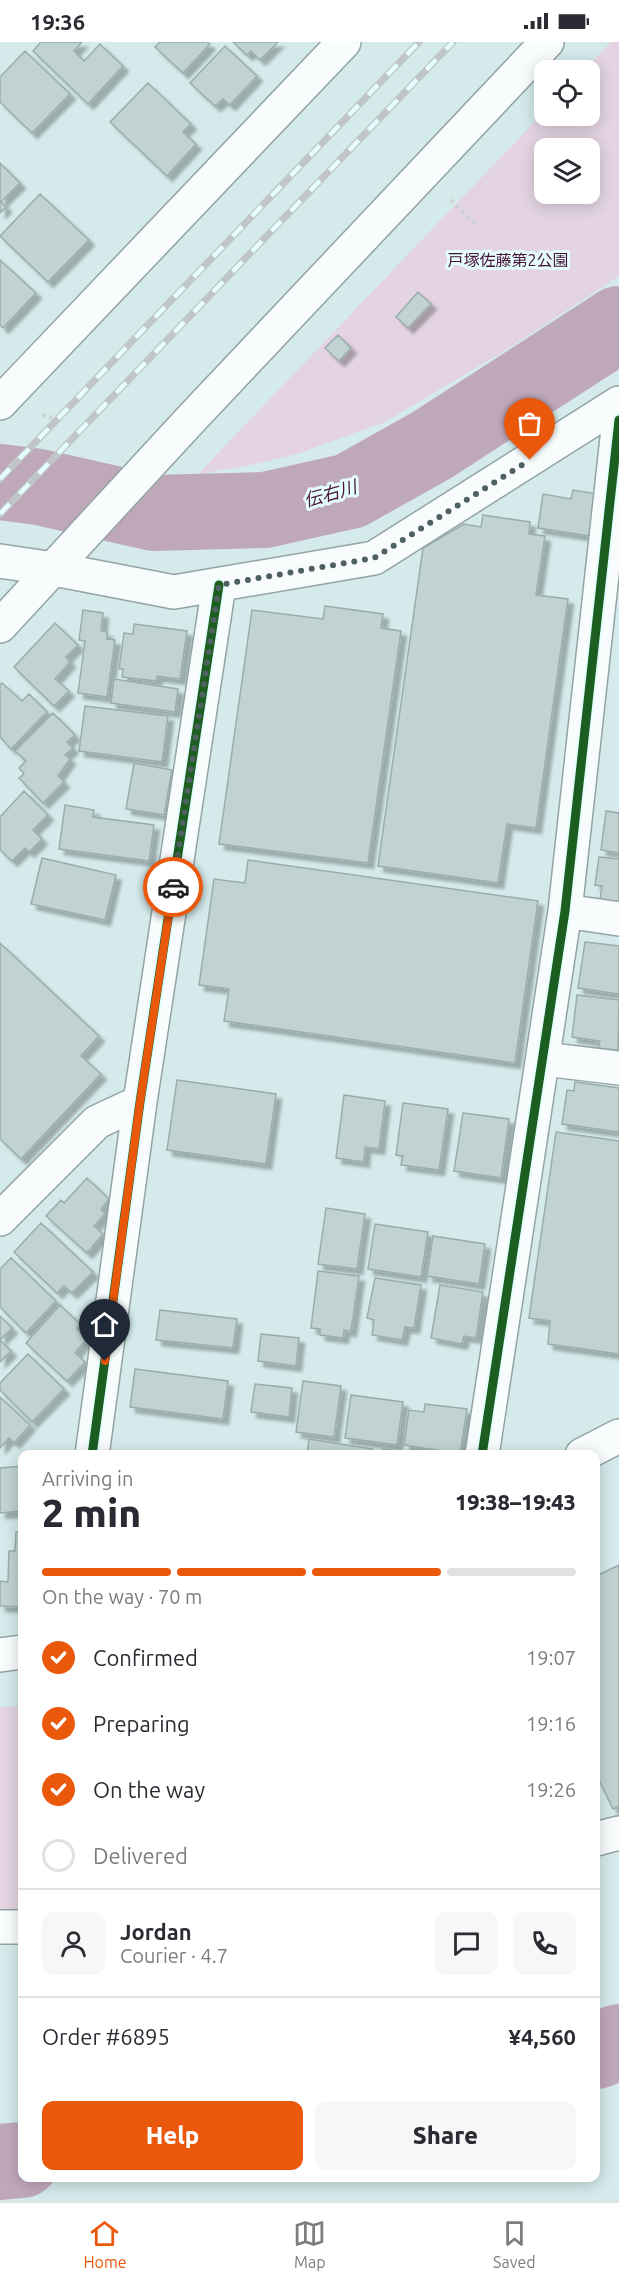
<!DOCTYPE html>
<meta charset="utf-8">
<style>
body{margin:0;font-family:Ubuntu,"Noto Sans JP",sans-serif;background:#f7f7f7;color:#2b2b33;height:100vh;display:flex;flex-direction:column;font-size:22px;white-space:nowrap}
*{box-sizing:border-box;margin:0}
p{font-size:20px;color:#7c7c81}
.icon{flex:none;width:33px;height:33px;fill:none;stroke:currentColor;stroke-width:2;stroke-linecap:round;stroke-linejoin:round}
.map{position:relative;flex:1;overflow:hidden}
.sheet{position:absolute;left:18px;top:1408px;width:582px;height:732px;display:flex;flex-direction:column;background:#fff;border-radius:12px;box-shadow:0 3px 15px #0003}
.sheet>*{flex:none}
.tools{position:absolute;left:534px;top:18px;display:grid;gap:12px}
.tools a{display:grid;place-items:center;width:66px;height:66px;border-radius:12px;background:#fff;box-shadow:0 3px 15px #0003;font-size:30px}
.pin{position:absolute;display:grid;place-items:center;width:51px;height:51px;color:#fff;margin:-62px -26px;border-radius:50% 50% 50% 0;rotate:-45deg;box-shadow:0 0 6px #0007}
.pin .icon{rotate:45deg}
.courier{position:absolute;display:grid;place-items:center;width:60px;height:60px;margin:-30px;border:4px solid #ea580c;border-radius:50%;background:#fff;color:#222;box-shadow:0 2px 8px #0007}
.headline em{font-style:normal;font-weight:800}
.headline div{display:flex;flex-direction:column-reverse}
.headline{display:flex;align-items:center;justify-content:space-between;height:102px;padding:0 24px}
h1{font-size:39px;font-weight:800;line-height:45px}
.bar{display:grid;grid-template-columns:repeat(4,1fr);gap:9px 6px;align-content:center;height:72px;padding:0 24px}
.bar i{height:8px;border-radius:4px;background:#e1e1e2}
.bar .selected{background:#ea580c}
.bar p{grid-column:span 4}
.line{display:flex;align-items:center;gap:15px;padding:0 24px;border-top:2px solid #e1e1e2}
.line div{flex:1}
.round{display:grid;place-items:center;flex:none;width:63px;height:63px;border-radius:12px;background:#f7f7f7}
ol{padding:0 24px;list-style:none}
li{display:flex;align-items:center;gap:18px;height:66px}
li p{margin-inline-start:auto}
li .icon{padding:6px;border-radius:50%;background:#ea580c;color:#fff;stroke-width:4}
li:last-child{color:#7c7c81}
li i{width:33px;height:33px;border:3px solid #e1e1e2;border-radius:50%}
.cta{display:flex;gap:12px;margin-top:auto;padding:12px 24px}
.cta a{flex:1;height:69px;border-radius:12px;background:#ea580c;color:#fff;font-size:24px;font-weight:800;line-height:69px;text-align:center}
.cta a+a{background:#f7f7f7;color:#2b2b33}
.status{display:flex;justify-content:space-between;align-items:center;height:42px;padding:0 30px;background:#fff;direction:ltr}
.status svg{height:16px;fill:currentColor}
.menu{display:flex;justify-content:space-around;align-items:center;height:84px;border-top:2px solid #e1e1e2;background:#fff;font-size:16px;color:#7c7c81}
.menu a{display:grid;justify-items:center;gap:3px}
.menu .selected{color:#ea580c}
.map>svg:first-child{display:block}
</style>
<div class="status"><b>19:36</b><svg viewBox="0 0 49 12"><path d="M0 12V9h3v3zM5 12V6h3v6zM10 12V3h3v9zM15 12V0h3v12zM26 1h20v11H26zM47 4h2v5h-2z"/></svg></div>
<div class="map">
<svg width="619" height="2159" viewBox="0 0 619 2159">
<defs>
<filter id="shadow"><feDropShadow dx="5.5" dy="5.5" stdDeviation="1.5" flood-color="#0004"/></filter>
</defs>
<rect width="100%" height="100%" fill="#d4eaeb"/>
<path fill="#e4d4e3" fill-rule="evenodd" d="M 611,0 L 619,0 L 619,234 L 506,308 L 385,380 L 297,412 L 256,422 L 198,432 L 544,70 L 544,74 L 590,74 L 590,28 L 584,28 ZM 544,106 L 590,106 L 590,152 L 544,152 Z
M 22,1664 L 22,1871 L 0,1872 L 0,1665 Z"/>
<g fill="none" stroke-linecap="round" stroke-linejoin="round">
<path stroke="#c0a8bb" stroke-width="76" d="M 0,440 L 39,445 L 154,471 L 265,468 L 350,449 L 432,403 L 619,282
M 596,2009 L 619,2000
M 0,2120 L 22,2118"/>
</g>
<path fill="#c0d2d2" stroke="#9bacad" stroke-width="1.5" filter="url(#shadow)" d="M 41,0 L 82,0 L 74,9 L 84,19 L 100,2 L 123,24 L 88,62 L 33,9 Z
M 160,0 L 207,0 L 210,2 L 183,31 L 155,5 Z
M 233,0 L 278,0 L 260,18 L 251,9 L 247,13 Z
M 225,4 L 257,34 L 230,63 L 223,57 L 215,64 L 190,41 Z
M 25,9 L 70,52 L 32,91 L 0,60 L 0,35 Z
M 148,41 L 191,82 L 183,90 L 196,102 L 167,134 L 110,80 Z
M 0,121 L 20,141 L 1,160 L 6,165 L 0,171 Z
M 40,152 L 89,198 L 48,240 L 0,194 Z
M 0,218 L 36,251 L 3,286 L 0,283 Z
M 418,250 L 431,262 L 408,286 L 396,275 Z
M 338,293 L 351,306 L 339,319 L 325,306 Z
M 573,448 L 597,452 L 589,494 L 538,486 L 543,452 L 571,457 Z
M 483,473 L 530,480 L 529,492 L 545,494 L 536,553 L 568,557 L 536,786 L 507,782 L 498,841 L 378,824 L 423,506 L 464,482 L 481,485 Z
M 325,564 L 383,572 L 381,586 L 401,589 L 368,821 L 219,802 L 252,568 L 323,577 Z
M 83,568 L 103,571 L 101,589 L 107,590 L 107,597 L 115,598 L 107,655 L 78,651 L 85,599 L 79,598 Z
M 55,581 L 78,603 L 66,615 L 70,620 L 55,637 L 69,649 L 54,664 L 14,625 Z
M 134,582 L 187,589 L 180,637 L 157,634 L 156,639 L 122,635 L 123,627 L 119,627 L 124,591 L 133,592 Z
M 114,637 L 178,647 L 175,670 L 111,661 Z
M 2,641 L 22,659 L 29,652 L 47,670 L 11,707 L 0,695 L 0,643 Z
M 85,664 L 168,674 L 162,720 L 79,709 Z
M 53,671 L 75,693 L 67,700 L 73,706 L 65,713 L 70,717 L 58,734 L 64,740 L 43,761 L 19,736 L 24,732 L 19,726 L 26,719 L 15,709 Z
M 134,721 L 172,728 L 164,773 L 126,767 Z
M 24,749 L 48,773 L 33,788 L 42,797 L 29,810 L 25,806 L 12,819 L 0,808 L 0,775 Z
M 65,763 L 94,768 L 93,775 L 154,783 L 149,819 L 59,807 Z
M 606,769 L 619,771 L 619,811 L 601,808 Z
M 599,815 L 619,817 L 619,860 L 600,858 L 602,844 L 595,843 Z
M 42,816 L 116,833 L 105,878 L 31,862 Z
M 248,818 L 538,859 L 515,1021 L 224,979 L 229,947 L 199,943 L 214,837 L 245,841 Z
M 585,900 L 619,904 L 619,952 L 578,946 Z
M 0,901 L 99,994 L 81,1014 L 101,1032 L 21,1117 L 0,1097 Z
M 577,953 L 619,958 L 618,1010 L 598,1007 L 600,999 L 572,995 Z
M 177,1038 L 276,1052 L 266,1122 L 167,1108 Z
M 575,1040 L 619,1046 L 619,1090 L 562,1082 L 567,1048 L 574,1049 Z
M 344,1053 L 385,1059 L 379,1107 L 365,1105 L 364,1120 L 336,1116 Z
M 403,1061 L 448,1067 L 439,1128 L 401,1123 L 403,1114 L 396,1113 Z
M 463,1071 L 509,1077 L 501,1136 L 454,1129 Z
M 556,1090 L 619,1099 L 619,1312 L 548,1302 L 550,1279 L 529,1276 Z
M 87,1136 L 109,1157 L 101,1167 L 105,1172 L 94,1184 L 103,1192 L 87,1211 L 46,1174 L 61,1158 L 64,1161 Z
M 326,1166 L 365,1172 L 357,1227 L 318,1222 Z
M 41,1181 L 93,1230 L 72,1251 L 64,1244 L 57,1251 L 14,1210 Z
M 375,1182 L 428,1190 L 421,1235 L 368,1227 Z
M 433,1194 L 485,1202 L 479,1242 L 427,1234 Z
M 11,1216 L 56,1259 L 26,1291 L 0,1265 L 0,1227 Z
M 318,1229 L 359,1234 L 351,1289 L 344,1288 L 343,1296 L 320,1293 L 320,1287 L 311,1286 Z
M 375,1236 L 421,1243 L 414,1286 L 405,1285 L 402,1298 L 372,1293 L 374,1278 L 367,1276 Z
M 440,1243 L 483,1250 L 476,1296 L 464,1294 L 462,1302 L 431,1296 Z
M 60,1263 L 80,1282 L 77,1287 L 87,1297 L 75,1311 L 85,1320 L 67,1339 L 26,1301 Z
M 160,1268 L 237,1277 L 233,1306 L 156,1298 Z
M 0,1274 L 12,1286 L 0,1298 Z
M 261,1292 L 299,1296 L 296,1324 L 258,1319 Z
M 0,1298 L 11,1309 L 0,1320 Z
M 28,1312 L 64,1347 L 32,1380 L 0,1348 L 0,1341 Z
M 135,1327 L 228,1339 L 223,1377 L 130,1365 Z
M 303,1339 L 341,1344 L 334,1395 L 296,1390 Z
M 255,1342 L 292,1346 L 289,1375 L 251,1370 Z
M 351,1353 L 403,1360 L 397,1403 L 345,1396 Z
M 0,1355 L 30,1383 L 14,1401 L 9,1396 L 0,1406 Z
M 425,1362 L 467,1367 L 460,1412 L 404,1403 L 409,1368 L 424,1370 Z
M 309,1397 L 373,1407 L 372,1413 L 307,1413 Z
M 383,1407 L 427,1413 L 382,1413 Z
M 22,1424 L 22,1469 L 0,1471 L 0,1426 Z
M 16,1490 L 22,1490 L 22,1565 L 0,1564 L 0,1539 L 8,1540 L 9,1509 L 15,1509 Z
M 619,1523 L 619,1764 L 613,1767 L 596,1732 L 596,1534 Z"/>
<g fill="none" stroke-linecap="round" stroke-linejoin="round">
<defs>
<path id="street" d="M 0,361 L 344,0
M 0,519 L 54,527 L 174,550 L 374,516 L 619,361
M 565,869 L 619,877
M 544,1017 L 619,1026
M 0,1177 L 97,1080 L 140,1060
M 92,1413 L 140,1060 L 219,543
M 482,1413 L 565,869 L 619,378
M 596,1797 L 619,1791
M 0,1885 L 22,1885"/>
<path id="secondary" d="M 0,584 L 192,376 L 547,0
M 582,1413 L 619,1394
M 0,1613 L 22,1610"/>
</defs>
<use href="#street" stroke="#93a4a5" stroke-width="36"/>
<use href="#secondary" stroke="#93a4a5" stroke-width="36"/>
<path stroke="#ccd2d2" stroke-width="4" stroke-dasharray="3 4.5" stroke-linecap="butt" d="M 451,158 L 477,183
M 42,373 L 54,376"/>
<use href="#street" stroke="#f9fcfc" stroke-width="33"/>
<use href="#secondary" stroke="#f9fcfc" stroke-width="33"/>
<defs>
<path id="rail" d="M 0,437 L 419,0
M 0,472 L 453,0"/>
</defs>
<use href="#rail" stroke="#c0c6c6" stroke-width="7"/>
<use href="#rail" stroke="#e5fdfe" stroke-width="4.5" stroke-dasharray="14" stroke-linecap="butt"/>
<defs>
<path id="cycleway" d="M 92,1413 L 140,1060 L 219,543
M 482,1413 L 565,869 L 619,378"/>
</defs>
<use href="#cycleway" stroke="#e5fdfe" stroke-width="13"/>
<use href="#cycleway" stroke="#1b5e20" stroke-width="9"/>
</g>
<g fill="none" stroke-linecap="round" stroke-linejoin="round">
<path stroke="#4f6061" stroke-width="6" stroke-dasharray="0 10.8" d="M 173,845 L 219,543 L 374,516 L 530,418"/>
<path stroke="#ea580c" stroke-width="8" d="M 105,1319 L 140,1060 L 173,845"/>
</g>
<g text-anchor="middle" dominant-baseline="central" stroke-width="6" stroke-linejoin="round" paint-order="stroke">
<g font-size="16" fill="#481237" stroke="#e5fdfe">
<text x="508" y="218">戸塚佐藤第2公園</text>
</g>
<g font-size="18" font-style="italic" fill="#4d173b" stroke="#e5fdfe">
<text transform="translate(330 451) rotate(-16)">伝右川</text>
</g>
</g>
</svg>
<div class="tools">
<a><svg class="icon" aria-label="locate" viewBox="0 0 24 24"><circle cx="12" cy="12" r="6"/><path d="M12 2v4M12 18v4M2 12h4M18 12h4"/></svg></a>
<a><svg class="icon" aria-label="layers" viewBox="0 0 24 24"><path d="M12 4l9 5-9 5-9-5zM3 14l9 5 9-5"/></svg></a>
</div>
<div class="pin" style="left:530px;top:418px;background:#ea580c"><svg class="icon" aria-label="bag" viewBox="0 0 24 24"><path d="M5 8h14l-1 12H6zM9 8a3 3 0 0 1 6 0"/></svg></div>
<div class="pin" style="left:105px;top:1319px;background:#1f2937"><svg class="icon" aria-label="home" viewBox="0 0 24 24"><path d="M3 11l9-7 9 7M6 9v11h12V9"/></svg></div>
<div class="courier" style="left:173px;top:845px"><svg class="icon" aria-label="car" viewBox="0 0 24 24"><path d="M5 17H2v-5l4-1 3-4h7l3 4 3 1v5h-3M9 17h6M6 11h13"/><circle cx="7" cy="17" r="2"/><circle cx="17" cy="17" r="2"/></svg></div>
<section class="sheet">
<div class="headline"><div><h1>2 min</h1><p>Arriving in</p></div><em>19:38–19:43</em></div>
<div class="bar"><i class="selected"></i><i class="selected"></i><i class="selected"></i><i></i><p>On the way · 70 m</p></div>
<ol>
<li><svg class="icon" aria-label="check" viewBox="0 0 24 24"><path d="M5 12l5 5 9-10"/></svg>Confirmed<p>19:07</p></li>
<li><svg class="icon" aria-label="check" viewBox="0 0 24 24"><path d="M5 12l5 5 9-10"/></svg>Preparing<p>19:16</p></li>
<li><svg class="icon" aria-label="check" viewBox="0 0 24 24"><path d="M5 12l5 5 9-10"/></svg>On the way<p>19:26</p></li>
<li><i></i>Delivered</li>
</ol>
<div class="line" style="height:108px"><a class="round"><svg class="icon" aria-label="person" viewBox="0 0 24 24"><circle cx="12" cy="8" r="4"/><path d="M4 21q1-7 8-7t8 7"/></svg></a><div><b>Jordan</b><p>Courier · 4.7</p></div><a class="round"><svg class="icon" aria-label="chat" viewBox="0 0 24 24"><path d="M4 5h16v11H9l-5 4z"/></svg></a><a class="round"><svg class="icon" aria-label="phone" viewBox="0 0 24 24"><path d="M5 4h4l2 5-3 2q2 4 5 5l2-3 5 2v4C11 20 4 13 5 4z"/></svg></a></div>
<div class="line" style="height:78px"><div>Order #6895</div><b>¥4,560</b></div>
<div class="cta"><a>Help</a><a>Share</a></div>
</section>
</div>
<nav class="menu">
<a class="selected"><svg class="icon" aria-label="home" viewBox="0 0 24 24"><path d="M3 11l9-7 9 7M6 9v11h12V9"/></svg>Home</a>
<a><svg class="icon" aria-label="map" viewBox="0 0 24 24"><path d="M3 6l6-2 6 2 6-2v14l-6 2-6-2-6 2zM9 4v14M15 6v14"/></svg>Map</a>
<a><svg class="icon" aria-label="saved" viewBox="0 0 24 24"><path d="M7 4h10v16l-5-4-5 4z"/></svg>Saved</a>
</nav>
